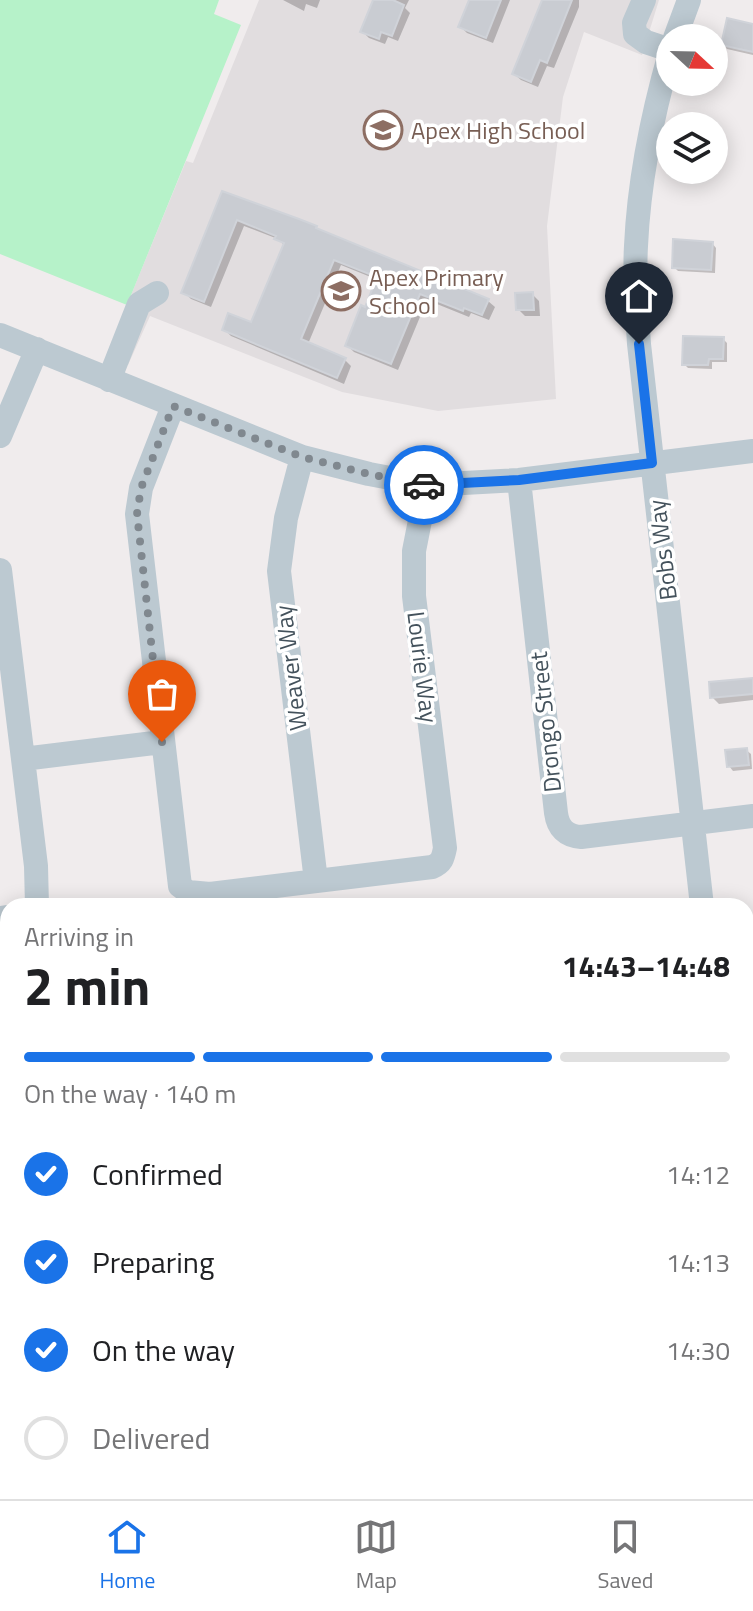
<!DOCTYPE html>
<meta charset="utf-8">
<style>
body{margin:0;font-family:"Titillium Web",sans-serif;background:#f2f2f2;color:#202124;height:100vh;display:flex;flex-direction:column;font-size:30px;white-space:nowrap}
*{box-sizing:border-box;margin:0}
p{font-size:26px;color:#757577}
.icon{flex:none;width:44px;height:44px;fill:none;stroke:currentColor;stroke-width:2;stroke-linecap:round;stroke-linejoin:round}
.map{position:relative;flex:1;overflow:hidden}
.drawer{position:absolute;left:0px;top:898px;width:754px;height:602px;display:flex;flex-direction:column;background:#fff;border-radius:24px 24px 0 0;box-shadow:0 4px 20px #0003}
.drawer>*{flex:none}
.needle{width:52px;rotate:112deg}
.buttons{position:absolute;left:656px;top:24px;display:grid;gap:16px}
.buttons a{display:grid;place-items:center;width:72px;height:72px;border-radius:50%;background:#fff;box-shadow:0 4px 20px #0003;font-size:40px}
.pin{position:absolute;display:grid;place-items:center;width:68px;height:68px;color:#fff;margin:-82px -34px;border-radius:50% 50% 50% 0;rotate:-45deg;box-shadow:0 0 8px #0007}
.pin .icon{rotate:45deg}
.courier{position:absolute;display:grid;place-items:center;width:80px;height:80px;margin:-40px;border:6px solid #1a73e8;border-radius:50%;background:#fff;color:#222;box-shadow:0 2px 10px #0007}
.head em{font-style:normal;font-weight:700}
.head div{display:flex;flex-direction:column-reverse}
.head{display:flex;align-items:center;justify-content:space-between;height:136px;padding:0 24px}
h1{font-size:52px;font-weight:700;line-height:60px}
.bar{display:grid;grid-template-columns:repeat(4,1fr);gap:12px 8px;align-content:center;height:96px;padding:0 24px}
.bar i{height:10px;border-radius:6px;background:#e0e0e0}
.bar .selected{background:#1a73e8}
.bar p{grid-column:span 4}
ol{padding:0 24px;list-style:none}
li{display:flex;align-items:center;gap:24px;height:88px}
li p{margin-inline-start:auto}
li .icon{padding:8px;border-radius:50%;background:#1a73e8;color:#fff;stroke-width:4}
li:last-child{color:#757577}
li i{width:44px;height:44px;border:4px solid #e0e0e0;border-radius:50%}
.tabs{display:flex;justify-content:space-around;align-items:center;height:112px;border-top:2px solid #e0e0e0;background:#fff;font-size:22px;color:#757577}
.tabs a{display:grid;justify-items:center;gap:4px}
.tabs .selected{color:#1a73e8}
.map>svg:first-child{display:block}
</style>
<div class="map">
<svg width="753" height="1499" viewBox="0 0 753 1499">
<rect width="100%" height="100%" fill="#f0eced"/>
<path fill="#e1dddf" d="M 259,0 L 659,0 L 642,55 L 584,32 L 563,97 L 547,226 L 556,399 L 438,411 L 342,392 L 150,316 L 128,365 L 106,356 L 186,161 L 193,163 Z"/>
<path fill="#b6f2c9" d="M 0,0 L 219,0 L 214,14 L 241,25 L 127,305 L 0,254 Z
M 8,1389 L 8,1443 L 0,1448 L 0,1390 Z"/>
<path fill="#0003" d="M 283,0 L 320,0 L 317,8 L 306,4 L 304,11 Z
M 375,0 L 409,0 L 405,8 L 410,13 L 398,41 L 388,37 L 385,44 L 369,38 L 362,31 Z
M 471,0 L 510,0 L 493,43 L 467,33 L 460,26 Z
M 544,0 L 579,0 L 579,7 L 554,68 L 547,66 L 538,87 L 521,80 L 514,74 Z
M 753,26 L 753,55 L 727,49 L 723,44 Z
M 224,194 L 488,301 L 495,307 L 489,320 L 471,313 L 469,317 L 427,300 L 398,370 L 354,352 L 347,345 L 366,310 L 378,280 L 341,265 L 308,344 L 345,360 L 351,366 L 344,384 L 231,336 L 224,329 L 252,325 L 284,245 L 278,239 L 244,226 L 211,307 L 191,299 L 184,292 Z
M 712,243 L 716,248 L 715,273 L 678,271 L 674,267 Z
M 532,294 L 539,301 L 540,316 L 525,316 L 518,309 Z
M 723,339 L 727,343 L 727,362 L 712,362 L 712,369 L 688,368 L 684,364 Z
M 753,680 L 753,700 L 719,704 L 712,697 Z
M 746,750 L 751,754 L 752,769 L 733,771 L 729,766 Z"/>
<path fill="#c9ccd2" stroke="#d0d3d9" stroke-width="2" d="M 373,0 L 393,0 L 404,5 L 392,36 L 381,32 L 379,39 L 360,32 Z
M 469,0 L 501,0 L 486,38 L 458,27 Z
M 542,0 L 572,0 L 547,63 L 540,60 L 531,82 L 512,74 Z
M 727,18 L 753,24 L 753,52 L 721,45 Z
M 222,191 L 299,219 L 317,226 L 316,228 L 489,299 L 482,315 L 464,308 L 463,311 L 420,294 L 391,364 L 345,346 L 361,305 L 365,307 L 377,277 L 334,260 L 301,339 L 346,358 L 337,378 L 222,330 L 228,313 L 251,322 L 284,243 L 274,239 L 276,236 L 237,220 L 204,302 L 181,293 Z
M 673,239 L 713,242 L 711,270 L 672,268 Z
M 533,292 L 534,310 L 516,310 L 515,293 Z
M 683,336 L 724,337 L 723,359 L 709,359 L 708,365 L 682,365 Z
M 753,678 L 753,694 L 710,698 L 709,682 Z
M 747,748 L 749,765 L 727,767 L 725,750 Z"/>
<g fill="none" stroke-linecap="round" stroke-linejoin="round">
<path stroke="#bcc9d1" stroke-width="24" d="M 644,0 L 634,23 L 635,34 L 646,42 L 670,50
M 675,38 L 689,0
M 670,53 C 652,116 639,180 636,246 C 634,278 637,311 639,344 L 702,906
M 0,335 L 302,457 L 369,474 L 427,485 L 519,480 L 753,451
M 109,380 L 139,304 L 157,293
M 173,406 L 141,488 L 137,514 L 180,886 L 188,892 L 210,894 L 432,867 C 442,863 443,858 445,848 L 414,596 L 414,551 L 427,485
M 0,436 L 37,349
M 302,457 L 286,518 L 279,571 L 316,881
M 519,480 L 556,813 C 558,828 566,836 581,837 L 753,816
M 0,570 L 36,866 L 37,906
M 23,759 L 162,742
M 0,918 L 8,917
M 746,977 L 753,976
M 0,1052 L 8,1051
M 746,1291 L 753,1352
M 0,1457 L 8,1451
M 200,1492 L 201,1499
M 337,1492 L 338,1499
M 479,1492 L 480,1499
M 613,1492 L 613,1499"/>
</g>
<g fill="none" stroke-linecap="round" stroke-linejoin="round">
<path stroke="#80888f" stroke-width="8" stroke-dasharray="0 14.4" d="M 162,742 L 137,514 L 141,488 L 173,406 L 302,457 L 369,474 L 424,485"/>
<path stroke="#1a73e8" stroke-width="10" d="M 424,485 L 519,480 L 652,463 L 639,344"/>
</g>
<defs>
<symbol id="school-ring" viewBox="-11 -11 22 22"><circle r="9.5" fill="#fff" stroke="#8d6e63" stroke-width="1.5"/><path d="M0-5L7-2L0 1L-7-2ZM-4 1L0 2.5L4 1V4Q0 6-4 4Z" fill="#8d6e63"/></symbol>
</defs>
<g fill-rule="evenodd">
<use href="#school-ring" x="361" y="108" width="44" height="44"/>
<use href="#school-ring" x="319" y="269" width="44" height="44"/>
</g>
<g text-anchor="middle" dominant-baseline="central" stroke-width="7" stroke-linejoin="round" paint-order="stroke">
<g font-size="24" fill="#785e54" stroke="#fff" text-anchor="start">
<text x="411" y="130">Apex High School</text>
<text x="369" y="277">Apex Primary<tspan x="369" dy="28">School</tspan></text>
</g>
<g font-size="24" fill="#44525c" stroke="#fff">
<text transform="translate(662 550) rotate(-97)">Bobs Way</text>
<text transform="translate(423 667) rotate(83)">Lourie Way</text>
<text transform="translate(290 668) rotate(-97)">Weaver Way</text>
<text transform="translate(545 722) rotate(-96)">Drongo Street</text>
</g>
</g>
</svg>
<div class="buttons">
<a><svg class="needle" viewBox="-14 -14 28 28"><path d="M0-13l5 13h-10z" fill="#e53935"/><path d="M0 13l5-13h-10z" fill="#757577"/></svg></a>
<a><svg class="icon" aria-label="layers" viewBox="0 0 24 24"><path d="M12 4l9 5-9 5-9-5zM3 14l9 5 9-5"/></svg></a>
</div>
<div class="pin" style="left:162px;top:742px;background:#ea580c"><svg class="icon" aria-label="bag" viewBox="0 0 24 24"><path d="M5 8h14l-1 12H6zM9 8a3 3 0 0 1 6 0"/></svg></div>
<div class="pin" style="left:639px;top:344px;background:#1f2937"><svg class="icon" aria-label="home" viewBox="0 0 24 24"><path d="M3 11l9-7 9 7M6 9v11h12V9"/></svg></div>
<div class="courier" style="left:424px;top:485px"><svg class="icon" aria-label="car" viewBox="0 0 24 24"><path d="M5 17H2v-5l4-1 3-4h7l3 4 3 1v5h-3M9 17h6M6 11h13"/><circle cx="7" cy="17" r="2"/><circle cx="17" cy="17" r="2"/></svg></div>
<section class="drawer">
<div class="head"><div><h1>2 min</h1><p>Arriving in</p></div><em>14:43–14:48</em></div>
<div class="bar"><i class="selected"></i><i class="selected"></i><i class="selected"></i><i></i><p>On the way · 140 m</p></div>
<ol>
<li><svg class="icon" aria-label="check" viewBox="0 0 24 24"><path d="M5 12l5 5 9-10"/></svg>Confirmed<p>14:12</p></li>
<li><svg class="icon" aria-label="check" viewBox="0 0 24 24"><path d="M5 12l5 5 9-10"/></svg>Preparing<p>14:13</p></li>
<li><svg class="icon" aria-label="check" viewBox="0 0 24 24"><path d="M5 12l5 5 9-10"/></svg>On the way<p>14:30</p></li>
<li><i></i>Delivered</li>
</ol>
</section>
</div>
<nav class="tabs">
<a class="selected"><svg class="icon" aria-label="home" viewBox="0 0 24 24"><path d="M3 11l9-7 9 7M6 9v11h12V9"/></svg>Home</a>
<a><svg class="icon" aria-label="map" viewBox="0 0 24 24"><path d="M3 6l6-2 6 2 6-2v14l-6 2-6-2-6 2zM9 4v14M15 6v14"/></svg>Map</a>
<a><svg class="icon" aria-label="saved" viewBox="0 0 24 24"><path d="M7 4h10v16l-5-4-5 4z"/></svg>Saved</a>
</nav>
